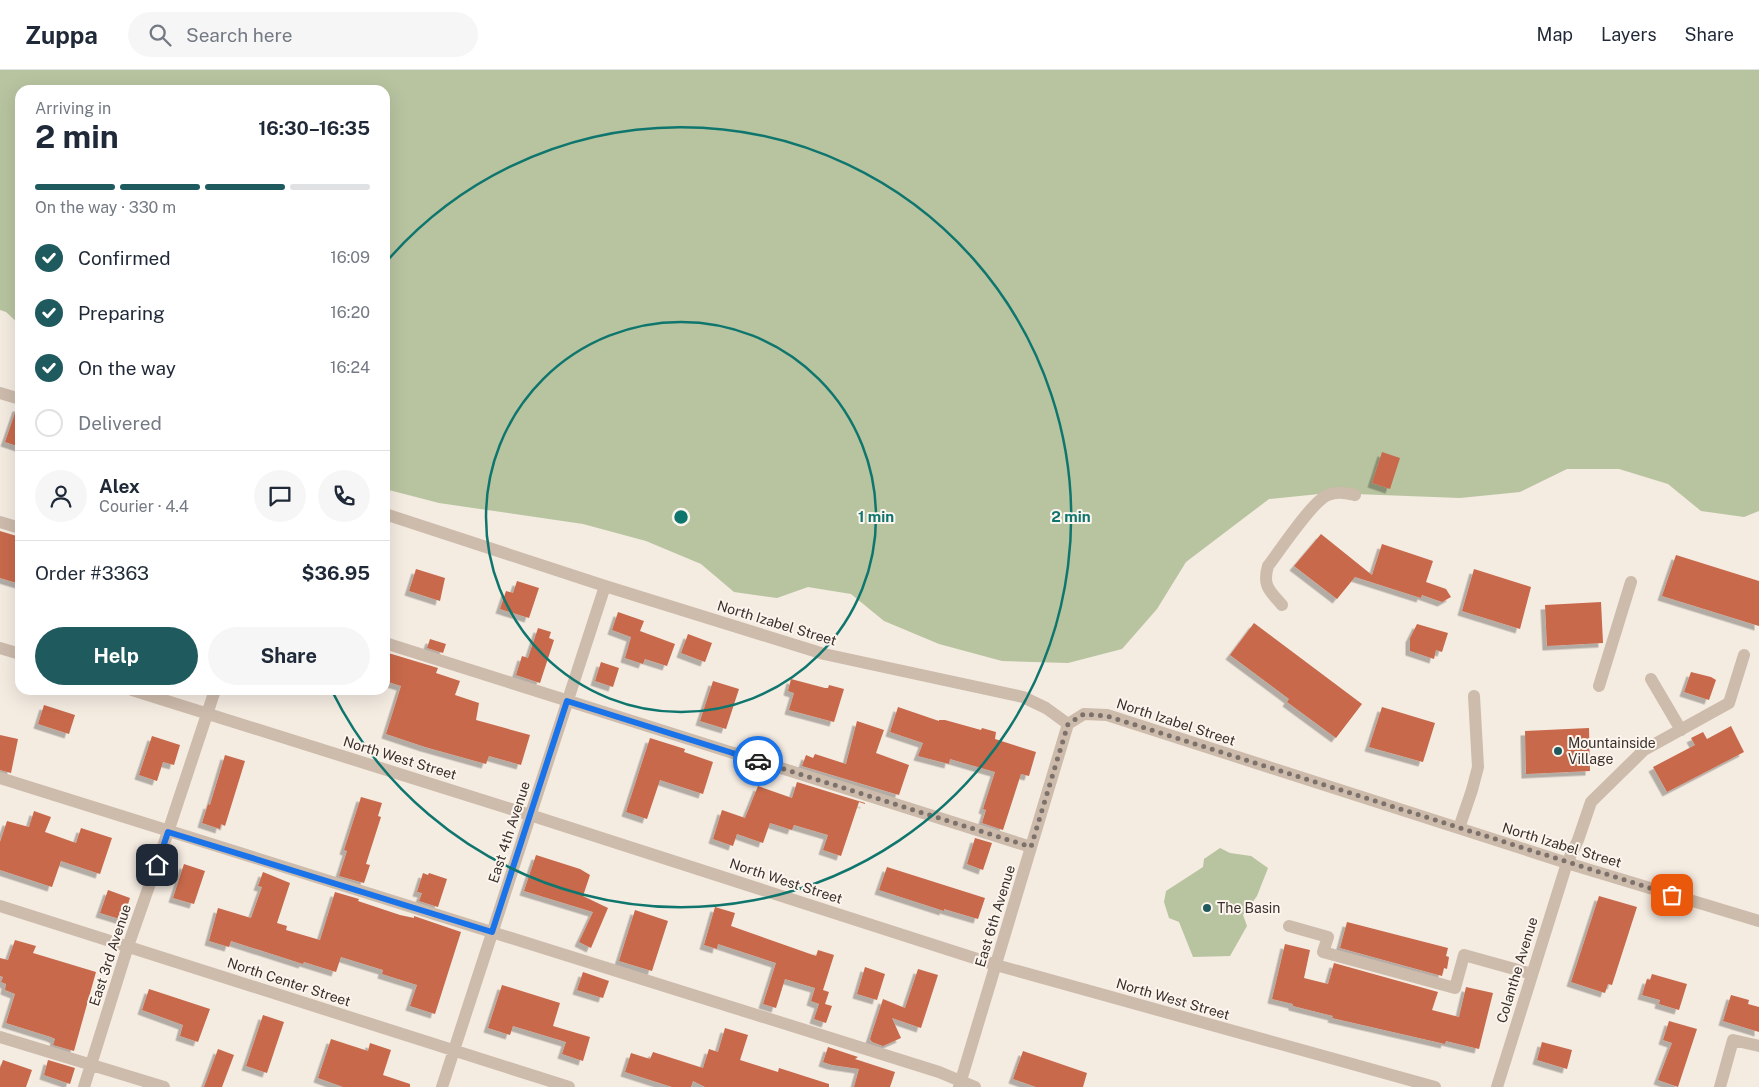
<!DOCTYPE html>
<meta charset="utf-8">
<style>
body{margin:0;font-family:"Public Sans",sans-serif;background:#f6f6f7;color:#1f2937;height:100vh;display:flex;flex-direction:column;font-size:19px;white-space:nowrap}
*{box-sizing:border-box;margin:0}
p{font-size:16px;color:#747a83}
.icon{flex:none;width:28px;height:28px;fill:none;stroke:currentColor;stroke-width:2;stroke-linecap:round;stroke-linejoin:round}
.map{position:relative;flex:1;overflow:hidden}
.sheet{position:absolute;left:15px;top:15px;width:375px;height:610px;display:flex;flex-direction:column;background:#fff;border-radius:15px;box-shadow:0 5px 20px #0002}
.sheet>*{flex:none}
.pin{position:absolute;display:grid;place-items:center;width:42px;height:42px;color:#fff;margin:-21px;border-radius:10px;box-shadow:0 2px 8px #0006}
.courier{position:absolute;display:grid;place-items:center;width:50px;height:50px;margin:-25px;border:4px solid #1a73e8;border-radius:50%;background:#fff;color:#222;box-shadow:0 1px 6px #0007}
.overview em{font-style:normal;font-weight:700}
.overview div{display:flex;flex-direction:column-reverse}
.overview{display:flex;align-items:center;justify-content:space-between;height:85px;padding:0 20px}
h1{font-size:32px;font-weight:700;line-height:38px}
.bar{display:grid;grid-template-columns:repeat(4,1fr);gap:8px 5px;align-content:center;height:60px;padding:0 20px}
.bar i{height:6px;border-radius:4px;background:#e0e1e3}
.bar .current{background:#1f5a5e}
.bar p{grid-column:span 4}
.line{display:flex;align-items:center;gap:12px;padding:0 20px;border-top:1px solid #e0e1e3}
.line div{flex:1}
.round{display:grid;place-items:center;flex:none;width:52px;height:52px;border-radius:26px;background:#f6f6f7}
ol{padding:0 20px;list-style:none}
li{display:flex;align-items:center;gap:15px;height:55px}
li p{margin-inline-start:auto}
li .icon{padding:5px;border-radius:50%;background:#1f5a5e;color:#fff;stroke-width:4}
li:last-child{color:#747a83}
li i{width:28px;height:28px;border:2px solid #e0e1e3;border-radius:50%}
.button{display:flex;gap:10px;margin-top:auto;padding:10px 20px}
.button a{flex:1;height:58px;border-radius:30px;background:#1f5a5e;color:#fff;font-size:20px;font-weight:700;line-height:58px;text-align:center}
.button a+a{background:#f6f6f7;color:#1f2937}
header{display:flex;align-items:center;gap:30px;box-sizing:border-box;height:70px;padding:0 25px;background:#fff;border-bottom:1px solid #e0e1e3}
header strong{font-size:24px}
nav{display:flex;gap:28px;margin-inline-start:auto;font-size:18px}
.search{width:350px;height:45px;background:#f6f6f7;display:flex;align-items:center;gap:12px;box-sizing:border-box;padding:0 18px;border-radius:28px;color:#747a83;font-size:19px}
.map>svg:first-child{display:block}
</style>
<header>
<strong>Zuppa</strong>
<div class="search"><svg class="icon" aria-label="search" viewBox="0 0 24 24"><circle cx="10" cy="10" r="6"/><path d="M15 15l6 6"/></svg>Search here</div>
<nav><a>Map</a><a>Layers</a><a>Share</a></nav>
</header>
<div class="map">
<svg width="1759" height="1017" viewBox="0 0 1759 1017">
<defs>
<filter id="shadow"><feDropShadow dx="-4.5" dy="4.5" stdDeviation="0" flood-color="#0004"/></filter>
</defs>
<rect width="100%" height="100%" fill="#f4ebe1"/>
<path fill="#b8c4a0" d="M 0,0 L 1759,0 L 1759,441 L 1744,447 L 1701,441 L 1668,414 L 1619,399 L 1567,399 L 1520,422 L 1460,428 L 1329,423 L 1269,429 L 1186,492 L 1157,539 L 1122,579 L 1068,593 L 1002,591 L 939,574 L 884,551 L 851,524 L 808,517 L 777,528 L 734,522 L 701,494 L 646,471 L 583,454 L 439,433 L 385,419 L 385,20 L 20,20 L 20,255 L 6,242 L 0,240 Z
M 1220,778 L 1230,783 L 1251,786 L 1268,798 L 1257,826 L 1243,845 L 1247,856 L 1230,886 L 1193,887 L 1179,852 L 1169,848 L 1164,832 L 1166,821 L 1203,797 L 1204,789 Z"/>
<path fill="#c8694b" filter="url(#shadow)" d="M 17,337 L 20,337 L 20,377 L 5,372 Z
M 1382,382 L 1400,388 L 1390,419 L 1372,413 Z
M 0,461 L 20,467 L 20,514 L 0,508 Z
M 1321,464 L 1372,505 L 1382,474 L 1433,491 L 1426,512 L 1446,519 L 1451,527 L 1442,532 L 1422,525 L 1421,528 L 1355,507 L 1337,529 L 1294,496 Z
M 1676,485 L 1759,511 L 1759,556 L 1662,526 Z
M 416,499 L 445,508 L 440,531 L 409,521 Z
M 1474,499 L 1531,517 L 1520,559 L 1462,541 Z
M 517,511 L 539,518 L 529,548 L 500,539 L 506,521 L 513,523 Z
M 1601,532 L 1603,573 L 1547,576 L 1545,535 Z
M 618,542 L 644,551 L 640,561 L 675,574 L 667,596 L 645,589 L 643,594 L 625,588 L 631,567 L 612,560 Z
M 1254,553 L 1362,634 L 1336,668 L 1287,632 L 1289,629 L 1230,585 Z
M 1417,554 L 1448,563 L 1442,582 L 1436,580 L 1434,589 L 1410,581 L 1410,568 Z
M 538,558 L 551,562 L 549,568 L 554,570 L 540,613 L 516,605 L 522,586 L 528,588 Z
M 688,564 L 712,573 L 705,592 L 681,583 Z
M 430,569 L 446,574 L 443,583 L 427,578 Z
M 385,582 L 438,598 L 436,603 L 460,611 L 455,625 L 479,633 L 476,650 L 530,665 L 521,695 L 489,686 L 486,694 L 425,677 L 386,664 L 401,616 L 385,611 Z
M 601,592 L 619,598 L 613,617 L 595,611 Z
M 1691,602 L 1711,607 L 1716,610 L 1709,630 L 1684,622 Z
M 791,609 L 825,618 L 828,618 L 829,615 L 844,619 L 834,652 L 789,640 L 794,623 L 788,621 Z
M 713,611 L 739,619 L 726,659 L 700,651 Z
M 44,635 L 75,645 L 69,664 L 38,654 Z
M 898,637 L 939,651 L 939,650 L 945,650 L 981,660 L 982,658 L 996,662 L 995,669 L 1036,682 L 1029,706 L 1021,704 L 1003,760 L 982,753 L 986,740 L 983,739 L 995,702 L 950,689 L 949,694 L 918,686 L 923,673 L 890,662 Z
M 1382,637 L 1435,653 L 1423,692 L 1369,677 Z
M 857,651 L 884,660 L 876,683 L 909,695 L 899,725 L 802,696 L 806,685 L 813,688 L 815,684 L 846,694 Z
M 1731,656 L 1744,682 L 1667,722 L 1653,697 L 1695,675 L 1691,668 L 1703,662 L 1707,669 Z
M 1589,658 L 1590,701 L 1526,704 L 1525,661 Z
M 0,665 L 18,669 L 11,703 L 0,700 Z
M 152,666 L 180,675 L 174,695 L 163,692 L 157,711 L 139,705 Z
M 650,668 L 685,679 L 684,682 L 713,692 L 703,724 L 660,710 L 647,749 L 626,742 Z
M 225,685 L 245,691 L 225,756 L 221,754 L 220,759 L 202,753 L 208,734 L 210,735 Z
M 797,712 L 865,733 L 865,734 L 859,732 L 841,786 L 823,780 L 828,765 L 794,755 L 792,760 L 770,753 L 763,773 L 737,764 L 733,776 L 713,769 L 722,740 L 745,748 L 758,716 L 792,728 Z
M 361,727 L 382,733 L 378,746 L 381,747 L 366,794 L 370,795 L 364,813 L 339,806 L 347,781 L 344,780 Z
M 34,741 L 51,747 L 45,762 L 76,773 L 81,758 L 112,768 L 100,804 L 61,791 L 52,817 L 0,800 L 0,772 L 7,751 L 29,757 Z
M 975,768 L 992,773 L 983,800 L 967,794 Z
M 536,785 L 580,799 L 590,805 L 583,826 L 608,838 L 591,878 L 579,872 L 593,842 L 524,821 Z
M 184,794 L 205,801 L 194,834 L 173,828 Z
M 887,797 L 985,828 L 978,849 L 944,839 L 944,841 L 879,820 Z
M 263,802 L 290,813 L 277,853 L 287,856 L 286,860 L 320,870 L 335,822 L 359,829 L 358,831 L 400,845 L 414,848 L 414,846 L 461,862 L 435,944 L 410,936 L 417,915 L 382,904 L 383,900 L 341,887 L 336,902 L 304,892 L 303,894 L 231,871 L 229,877 L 209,871 L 218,838 L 251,848 L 262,817 L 258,816 Z
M 423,803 L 428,805 L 429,803 L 447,809 L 438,837 L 419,831 L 422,823 L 417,822 Z
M 108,820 L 130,828 L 123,850 L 100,843 Z
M 1599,826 L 1637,837 L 1612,915 L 1608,914 L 1605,923 L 1571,912 Z
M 715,837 L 735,843 L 731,856 L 816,886 L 818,880 L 834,885 L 823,920 L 829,922 L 825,934 L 832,936 L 826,953 L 814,949 L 819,934 L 811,931 L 815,918 L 785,909 L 776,938 L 763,934 L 776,893 L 718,874 L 717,879 L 704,875 Z
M 635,840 L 668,851 L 652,901 L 619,891 Z
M 1347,852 L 1448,878 L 1446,886 L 1449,887 L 1447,899 L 1444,898 L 1442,906 L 1340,878 Z
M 15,870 L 36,876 L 33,883 L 96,902 L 74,981 L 53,975 L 55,969 L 51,967 L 6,953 L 15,924 L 5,920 L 6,914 L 1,912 L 3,907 L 0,906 L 0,888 L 8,890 Z
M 1285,874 L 1310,880 L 1304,908 L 1328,914 L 1334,893 L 1438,922 L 1432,940 L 1459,947 L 1466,917 L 1493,923 L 1479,979 L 1446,971 L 1445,974 L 1332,948 L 1333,946 L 1293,936 L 1293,934 L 1272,929 Z
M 865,897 L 885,904 L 877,930 L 857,924 Z
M 918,899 L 938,905 L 921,958 L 892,948 L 901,968 L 883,976 L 872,972 L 870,969 L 883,929 L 905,938 Z
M 583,902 L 609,911 L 603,928 L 577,920 Z
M 1652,904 L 1687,914 L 1679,940 L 1659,934 L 1660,930 L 1642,925 L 1647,909 L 1650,910 Z
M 502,915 L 560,933 L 553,956 L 590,967 L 583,991 L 562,984 L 566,972 L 513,956 L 510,965 L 488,958 Z
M 149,919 L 210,939 L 198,972 L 180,966 L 183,955 L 142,940 Z
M 1731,925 L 1749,930 L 1748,934 L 1759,937 L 1759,962 L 1723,951 Z
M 263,945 L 284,952 L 267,1003 L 246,996 Z
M 1669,951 L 1697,959 L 1678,1017 L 1658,1010 L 1672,973 L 1663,970 Z
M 725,958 L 748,965 L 740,990 L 778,1002 L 779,998 L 829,1014 L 829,1017 L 705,1017 L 693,1011 L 691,1017 L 672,1017 L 625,1002 L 631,983 L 650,989 L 653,982 L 703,998 L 709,979 L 718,982 Z
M 331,969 L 368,981 L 370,973 L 391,980 L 383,1005 L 410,1014 L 410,1017 L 343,1017 L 318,1008 Z
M 1542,972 L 1572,980 L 1567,999 L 1537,990 Z
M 828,977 L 858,987 L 855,989 L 895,1002 L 890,1017 L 854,1017 L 859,999 L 832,995 L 823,992 Z
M 218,979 L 234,985 L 222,1017 L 204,1017 Z
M 1023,981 L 1087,1003 L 1083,1017 L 1036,1017 L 1013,1009 Z
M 3,990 L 32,1000 L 26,1017 L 0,1017 L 0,998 Z
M 48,990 L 75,998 L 70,1014 L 44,1005 Z"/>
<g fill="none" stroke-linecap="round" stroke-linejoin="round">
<path stroke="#cdbbac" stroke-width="12" d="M 0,323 L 20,329
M 385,444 L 605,516 L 824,584 L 1023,627 L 1046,638 L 1068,654
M 0,452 L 20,458
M 1282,535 C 1270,521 1262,516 1268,496 C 1279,482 1313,430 1328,425 C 1337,421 1345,423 1355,425
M 385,573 L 1031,777
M 0,578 L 20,584
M 1651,609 L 1681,660
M 1599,616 L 1631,512
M 132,620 L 530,745 L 996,895 L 1435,1017
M 1068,654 L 1084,644 L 1107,645 L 1567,793 L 1759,851
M 0,708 L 939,1002 L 975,1017
M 1459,758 L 1472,720 L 1478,697 L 1474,626
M 0,836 L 569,1017
M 1289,856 L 1328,867 L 1323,882 L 1455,918 L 1464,885 L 1532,904
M 0,967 L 164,1017
M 84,1017 L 128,876 L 168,762 L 215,620
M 442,1017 L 605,516
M 959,1017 L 1068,654
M 1497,1017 L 1567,793 L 1578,770 L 1591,732 L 1644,680 L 1729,633 L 1744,585
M 1720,1017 L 1733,970 L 1759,976"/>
</g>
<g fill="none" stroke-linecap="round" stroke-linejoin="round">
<path stroke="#7c716b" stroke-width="5" stroke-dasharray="0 9" d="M 758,691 L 1031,777 L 1068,654 L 1084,644 L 1107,646 L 1672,825"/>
<path stroke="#1a73e8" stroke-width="6" d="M 157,795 L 168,762 L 492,862 L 567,631 L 758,691"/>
</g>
<g fill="none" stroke="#0f766e" stroke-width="2.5">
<circle cx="681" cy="447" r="195"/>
<path d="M387 191A390 390 0 1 1 332 621"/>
</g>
<g fill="#1f5a5e" stroke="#fbf5ee" stroke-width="2">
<circle cx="1558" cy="681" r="5"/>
<circle cx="1207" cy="838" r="5"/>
</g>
<g text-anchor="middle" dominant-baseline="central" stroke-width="4" stroke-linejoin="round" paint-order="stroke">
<g font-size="14" fill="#3b302b" stroke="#fbf5ee">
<text transform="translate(777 553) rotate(17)">North Izabel Street</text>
<text transform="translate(1176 652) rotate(18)">North Izabel Street</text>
<text transform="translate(400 688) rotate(17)">North West Street</text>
<text transform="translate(509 762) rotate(-72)">East 4th Avenue</text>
<text transform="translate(1562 775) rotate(17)">North Izabel Street</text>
<text transform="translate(786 811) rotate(18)">North West Street</text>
<text transform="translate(995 846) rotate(-73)">East 6th Avenue</text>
<text transform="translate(110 885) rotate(-72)">East 3rd Avenue</text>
<text transform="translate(1517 900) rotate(-73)">Colanthe Avenue</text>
<text transform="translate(289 912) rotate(18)">North Center Street</text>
<text transform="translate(1173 929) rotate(16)">North West Street</text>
</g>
<g font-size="14" fill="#3b302b" stroke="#fbf5ee" text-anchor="start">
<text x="1568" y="673">Mountainside<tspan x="1568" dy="16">Village</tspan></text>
<text x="1217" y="838">The Basin</text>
</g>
</g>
<circle cx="681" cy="447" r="8" fill="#0f766e" stroke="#fbf5ee" stroke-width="2.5"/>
<g font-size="15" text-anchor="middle" font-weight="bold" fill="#0f766e" stroke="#fbf5ee" stroke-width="4" stroke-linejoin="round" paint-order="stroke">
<text x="876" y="452">1 min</text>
<text x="1071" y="452">2 min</text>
</g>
</svg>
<div class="pin" style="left:1672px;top:825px;background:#ea580c"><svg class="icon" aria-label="bag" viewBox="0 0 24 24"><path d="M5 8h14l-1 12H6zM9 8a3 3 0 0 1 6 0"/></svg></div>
<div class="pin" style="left:157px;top:795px;background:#1f2937"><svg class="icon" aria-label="home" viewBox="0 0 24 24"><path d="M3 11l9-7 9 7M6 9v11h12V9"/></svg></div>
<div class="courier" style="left:758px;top:691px"><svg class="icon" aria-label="car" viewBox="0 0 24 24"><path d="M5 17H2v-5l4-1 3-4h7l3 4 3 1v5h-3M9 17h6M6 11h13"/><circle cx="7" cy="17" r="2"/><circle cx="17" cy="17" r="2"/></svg></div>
<section class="sheet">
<div class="overview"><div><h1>2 min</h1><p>Arriving in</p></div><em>16:30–16:35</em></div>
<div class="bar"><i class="current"></i><i class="current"></i><i class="current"></i><i></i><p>On the way · 330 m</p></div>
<ol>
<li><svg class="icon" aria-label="check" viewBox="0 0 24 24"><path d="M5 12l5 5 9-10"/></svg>Confirmed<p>16:09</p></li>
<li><svg class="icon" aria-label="check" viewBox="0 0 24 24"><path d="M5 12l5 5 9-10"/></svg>Preparing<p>16:20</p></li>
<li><svg class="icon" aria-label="check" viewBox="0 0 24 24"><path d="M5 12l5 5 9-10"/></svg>On the way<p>16:24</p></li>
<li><i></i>Delivered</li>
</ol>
<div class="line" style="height:90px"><a class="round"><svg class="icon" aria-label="person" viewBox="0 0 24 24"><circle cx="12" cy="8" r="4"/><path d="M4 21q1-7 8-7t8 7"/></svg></a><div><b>Alex</b><p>Courier · 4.4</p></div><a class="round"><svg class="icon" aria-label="chat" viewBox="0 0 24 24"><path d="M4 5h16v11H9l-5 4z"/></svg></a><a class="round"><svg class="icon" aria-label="phone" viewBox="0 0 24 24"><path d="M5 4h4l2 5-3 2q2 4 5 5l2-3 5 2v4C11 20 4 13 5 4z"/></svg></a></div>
<div class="line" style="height:65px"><div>Order #3363</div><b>$36.95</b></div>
<div class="button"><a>Help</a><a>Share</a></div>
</section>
</div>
